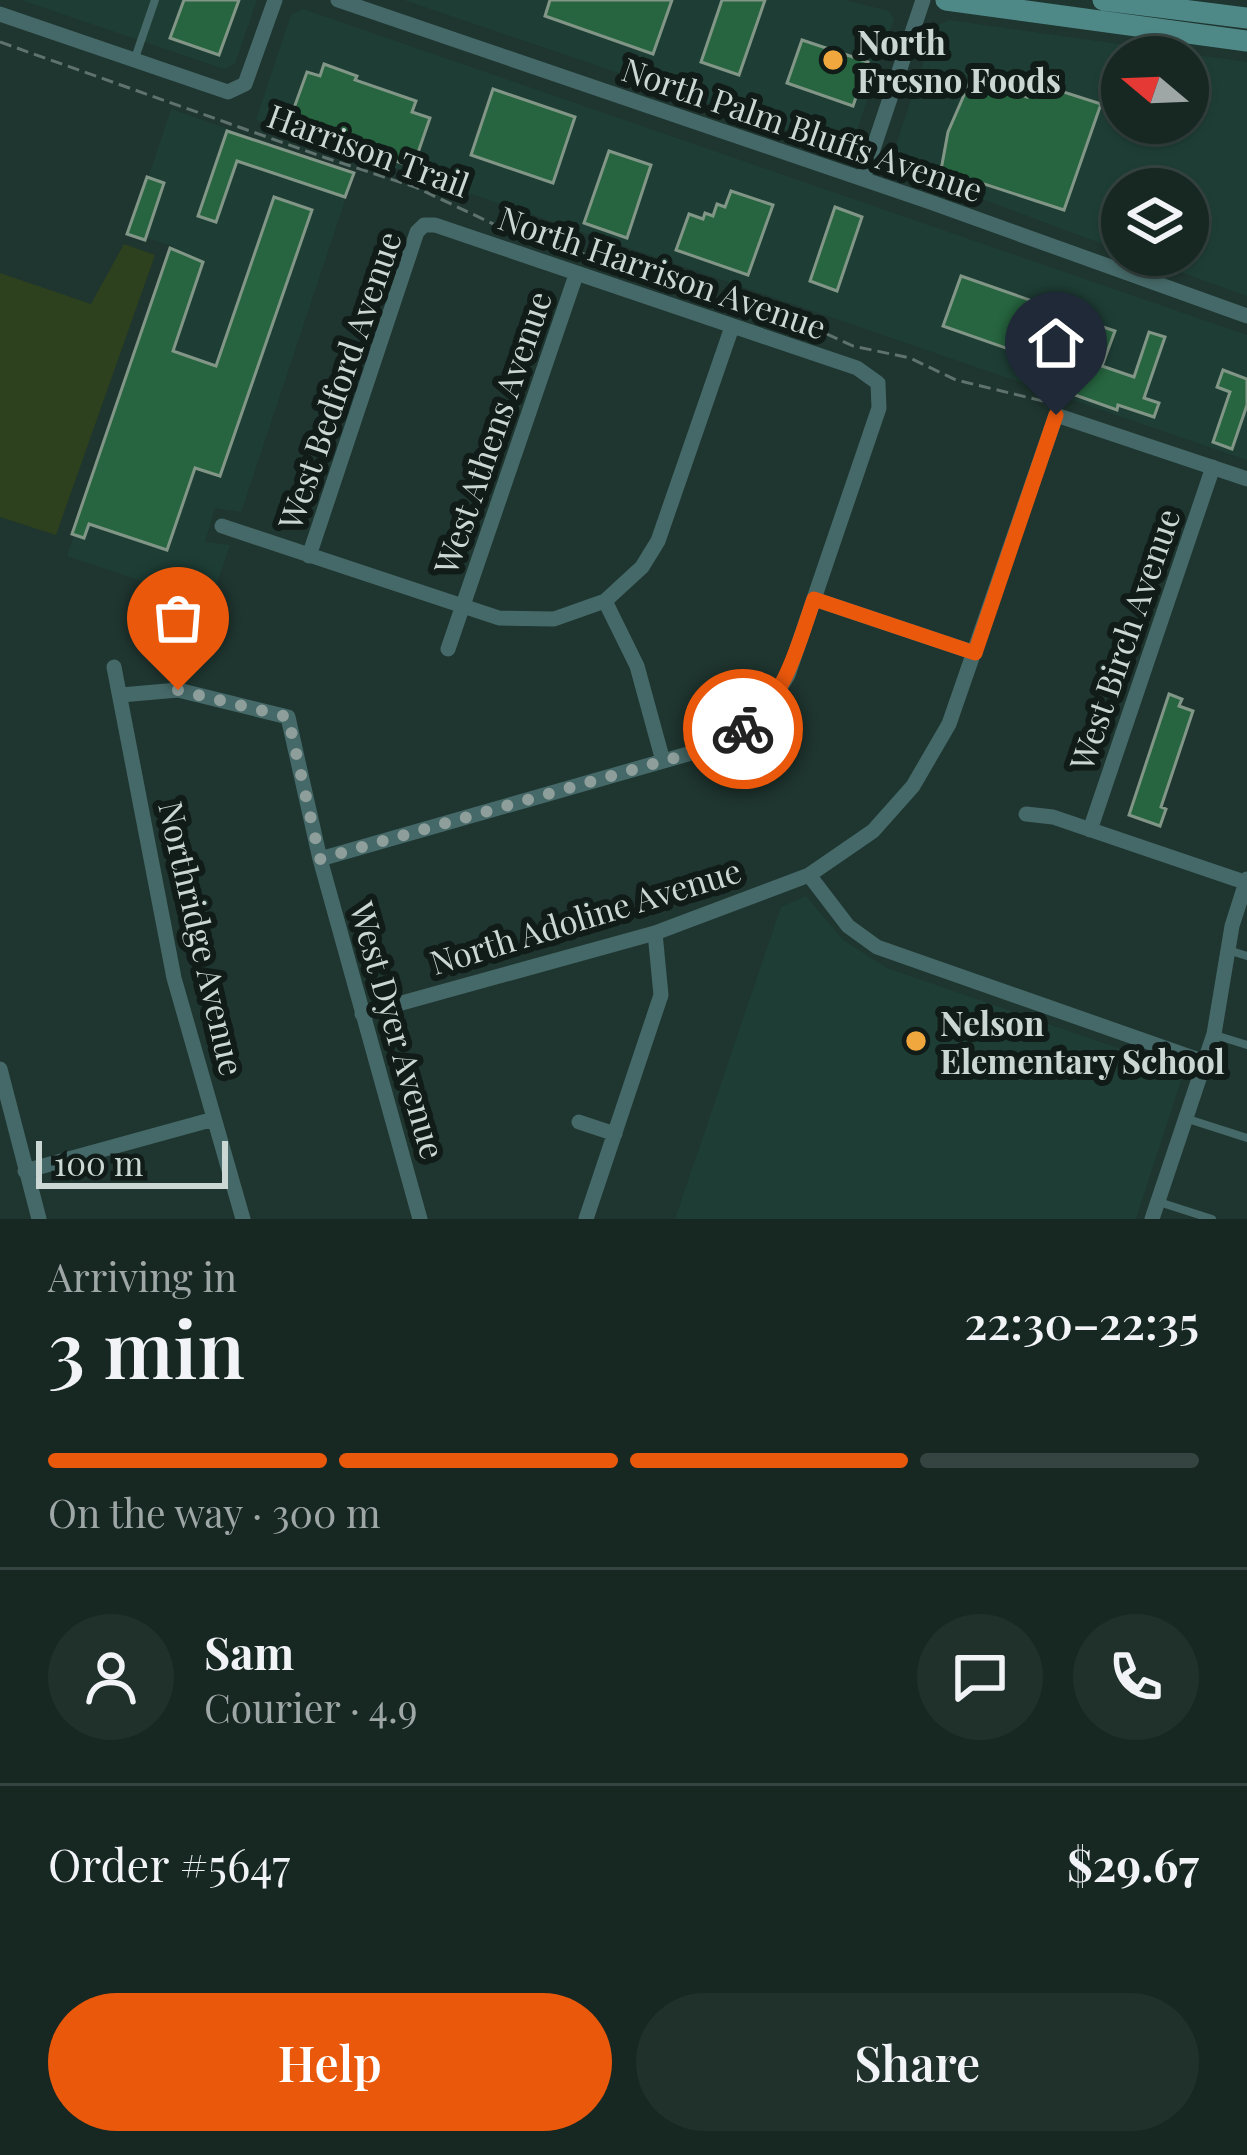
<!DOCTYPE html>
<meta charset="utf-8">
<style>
body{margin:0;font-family:"Playfair Display",serif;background:#20302b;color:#f1f3f6;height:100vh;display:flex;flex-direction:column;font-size:45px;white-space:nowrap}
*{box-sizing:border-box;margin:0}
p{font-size:39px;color:#9ea6a6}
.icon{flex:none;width:66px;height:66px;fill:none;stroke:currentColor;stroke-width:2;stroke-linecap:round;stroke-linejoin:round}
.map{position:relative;height:1219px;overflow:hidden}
.sheet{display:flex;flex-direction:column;background:#172823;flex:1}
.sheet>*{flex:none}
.needle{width:78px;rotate:289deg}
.fabs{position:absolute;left:1101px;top:36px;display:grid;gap:24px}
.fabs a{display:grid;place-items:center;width:108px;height:108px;border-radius:50%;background:#172823;box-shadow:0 3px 9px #0004,0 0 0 3px #364441;font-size:60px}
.scale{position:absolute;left:36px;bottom:30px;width:192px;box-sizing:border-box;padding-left:12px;border:6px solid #cad7d3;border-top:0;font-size:33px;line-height:42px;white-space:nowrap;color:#cad7d3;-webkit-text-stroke:9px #111b18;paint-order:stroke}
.pin{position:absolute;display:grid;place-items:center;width:102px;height:102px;color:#fff;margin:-123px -51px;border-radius:50% 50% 50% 0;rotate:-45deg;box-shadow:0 0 12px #0007}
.pin .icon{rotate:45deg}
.courier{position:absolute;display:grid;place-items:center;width:120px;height:120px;margin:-60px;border:9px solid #ea580c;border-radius:50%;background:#fff;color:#222;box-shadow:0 3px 15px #0007}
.overview em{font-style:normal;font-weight:600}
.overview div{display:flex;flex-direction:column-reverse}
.overview{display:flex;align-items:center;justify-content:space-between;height:204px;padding:0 48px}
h1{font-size:78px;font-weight:600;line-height:90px}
.bar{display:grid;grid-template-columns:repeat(4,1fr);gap:18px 12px;align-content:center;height:144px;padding:0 48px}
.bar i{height:15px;border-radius:9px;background:#364441}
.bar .current{background:#ea580c}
.bar p{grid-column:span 4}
.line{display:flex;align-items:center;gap:30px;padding:0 48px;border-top:3px solid #364441}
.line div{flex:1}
.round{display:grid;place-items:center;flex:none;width:126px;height:126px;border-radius:63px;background:#20302b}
.action{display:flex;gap:24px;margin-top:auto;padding:24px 48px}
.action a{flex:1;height:138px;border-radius:72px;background:#ea580c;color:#fff;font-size:48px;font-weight:600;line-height:138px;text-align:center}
.action a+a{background:#20302b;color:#f1f3f6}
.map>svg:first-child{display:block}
</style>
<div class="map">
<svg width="1247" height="1219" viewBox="0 0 1247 1219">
<rect width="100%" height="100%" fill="#1f352f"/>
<path fill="#1e3e35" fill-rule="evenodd" d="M 21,0 L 257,0 L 235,64 L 224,69 Z
M 404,0 L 845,0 L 889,11 L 894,19 L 852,146 L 845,150 Z
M 303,9 L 1247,335 L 1247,460 L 256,120 L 291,15 Z
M 949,20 L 1247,62 L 1247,296 L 1133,255 L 1188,255 L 1188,189 L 1122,189 L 1122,251 L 898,168 L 892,156 L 936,26 ZM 1122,57 L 1188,57 L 1188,123 L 1122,123 Z
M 171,109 L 354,173 L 241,512 L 215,508 L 205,542 L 230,545 L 210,604 L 67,556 L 172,246 L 130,232 Z
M 806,896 L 843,940 L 887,968 L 1184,1071 L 1136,1219 L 675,1219 L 781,907 Z"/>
<path fill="#2d411e" d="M 124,244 L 155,255 L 56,535 L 0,517 L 0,273 L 91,304 Z"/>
<path fill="#26653f" stroke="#829687" stroke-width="3" d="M 184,0 L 239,0 L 219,55 L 170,38 Z
M 550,0 L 672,0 L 653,54 L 545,16 Z
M 722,0 L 765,0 L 739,75 L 701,62 Z
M 802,40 L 868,62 L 853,106 L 787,83 Z
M 324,64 L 357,76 L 355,80 L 416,101 L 412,112 L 430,118 L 413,167 L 344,143 L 346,138 L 290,119 L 307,72 L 320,76 Z
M 971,79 L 1027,97 L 1028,93 L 1038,96 L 1042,85 L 1101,104 L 1064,210 L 941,170 L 948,132 Z
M 493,89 L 575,117 L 553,183 L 471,155 Z
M 227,131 L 354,173 L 345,197 L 237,161 L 216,222 L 198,216 Z
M 609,151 L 651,165 L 627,238 L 584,223 Z
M 147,177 L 164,183 L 145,240 L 127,234 Z
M 731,191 L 773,205 L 748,275 L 676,250 L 689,214 L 703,219 L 705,213 L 713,216 L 717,204 L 725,207 Z
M 274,197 L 312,210 L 220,476 L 195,468 L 167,550 L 89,524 L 84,538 L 72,534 L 170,248 L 203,262 L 173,351 L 216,366 Z
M 835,207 L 862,217 L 837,291 L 810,281 Z
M 961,276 L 1061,311 L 1043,361 L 943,326 Z
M 1088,322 L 1115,331 L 1102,366 L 1134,377 L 1149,332 L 1165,337 L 1144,398 L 1159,403 L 1154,417 L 1118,405 L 1117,410 L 1064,391 Z
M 1223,370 L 1247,379 L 1247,405 L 1232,449 L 1213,442 L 1230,392 L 1217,387 Z
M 1169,694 L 1182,699 L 1179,706 L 1193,711 L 1161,807 L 1166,809 L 1160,826 L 1129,815 Z"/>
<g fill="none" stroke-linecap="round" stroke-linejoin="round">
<path stroke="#5f726d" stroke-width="3" stroke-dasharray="12 6" stroke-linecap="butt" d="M 0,42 L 326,158 L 415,187 L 504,229 L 603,260 L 625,273 L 681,279 L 722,306 L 785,315 L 853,346 L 910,358 L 956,380 L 1051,403"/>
<path stroke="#456968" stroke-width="8" d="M 134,61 L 155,0
M 1228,950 L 1247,956
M 1215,1035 L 1247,1045
M 1188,1119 L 1247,1138
M 1159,1202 L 1212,1219"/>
<path stroke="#456968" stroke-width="15" d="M 338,0 L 930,202 L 1247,316
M 0,14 L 228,92 L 245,84 L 275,0
M 863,179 L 923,0
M 222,526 L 499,618 L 554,619 L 605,601
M 309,556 L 417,232 L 424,225 L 435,225 L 857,368 L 878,383 L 879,408 L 788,675 L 765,712 L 724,742 L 695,752 L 320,859
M 814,599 L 975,653
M 448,649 L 576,275
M 114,667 L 174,978 L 243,1219
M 121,695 L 178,690 L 288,717 L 320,859 L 420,1219
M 663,761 L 637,666 L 605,601 L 642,567 L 658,541 L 732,327
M 1026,814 L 1053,817 L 1247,883
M 1090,830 L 1213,467
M 809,875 L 848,926 L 877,947 L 1205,1062
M 362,1014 L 655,933 L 809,875 L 873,831 L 913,786 L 949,724 L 1056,415 L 1247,479
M 0,1069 L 39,1219
M 579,1122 L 615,1134
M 25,1171 L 214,1119
M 586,1219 L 661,995 L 655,933
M 1152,1219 L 1214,1034 L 1232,926 L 1247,879"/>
<path stroke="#4e8988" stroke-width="21" d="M 946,0 L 1247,41
M 1103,0 L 1247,18"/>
</g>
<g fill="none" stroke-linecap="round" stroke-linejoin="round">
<path stroke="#8e9e9a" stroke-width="12" stroke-dasharray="0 21.6" d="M 178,690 L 288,717 L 320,859 L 695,752 L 743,729"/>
<path stroke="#ea580c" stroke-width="15" d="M 743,729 C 786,697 797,648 814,599 L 975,653 L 1056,415"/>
</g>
<g fill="#efa73e" stroke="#111b18" stroke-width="4.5">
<circle cx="833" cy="60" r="12"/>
<circle cx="916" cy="1041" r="12"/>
</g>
<g text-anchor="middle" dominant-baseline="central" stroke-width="12" stroke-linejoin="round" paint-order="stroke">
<g font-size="33" font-weight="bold" fill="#cad7d3" stroke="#111b18" text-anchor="start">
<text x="857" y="41">North<tspan x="857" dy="38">Fresno Foods</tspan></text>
<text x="940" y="1022">Nelson<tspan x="940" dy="38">Elementary School</tspan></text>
</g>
<g font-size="33" fill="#cad7d3" stroke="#111b18">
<text transform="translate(803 128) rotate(19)">North Palm Bluffs Avenue</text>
<text transform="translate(369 149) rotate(20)">Harrison Trail</text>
<text transform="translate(663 271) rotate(19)">North Harrison Avenue</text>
<text transform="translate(338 380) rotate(-71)">West Bedford Avenue</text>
<text transform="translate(491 432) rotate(-71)">West Athens Avenue</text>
<text transform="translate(1123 639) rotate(-71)">West Birch Avenue</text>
<text transform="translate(585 915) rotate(-17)">North Adoline Avenue</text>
<text transform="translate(203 938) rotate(77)">Northridge Avenue</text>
<text transform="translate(399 1030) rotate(74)">West Dyer Avenue</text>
</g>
</g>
</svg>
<div class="fabs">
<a><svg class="needle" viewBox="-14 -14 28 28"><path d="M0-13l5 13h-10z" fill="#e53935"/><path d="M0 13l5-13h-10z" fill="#9ea6a6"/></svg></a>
<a><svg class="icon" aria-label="layers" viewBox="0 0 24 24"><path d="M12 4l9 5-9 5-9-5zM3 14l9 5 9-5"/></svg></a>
</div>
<div class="scale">100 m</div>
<div class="pin" style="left:178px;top:690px;background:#ea580c"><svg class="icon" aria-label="bag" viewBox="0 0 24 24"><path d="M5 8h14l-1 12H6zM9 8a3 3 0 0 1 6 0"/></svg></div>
<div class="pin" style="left:1056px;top:415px;background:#1f2937"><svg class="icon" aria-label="home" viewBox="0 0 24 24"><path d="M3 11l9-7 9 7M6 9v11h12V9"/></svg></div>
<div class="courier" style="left:743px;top:729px"><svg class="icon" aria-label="bike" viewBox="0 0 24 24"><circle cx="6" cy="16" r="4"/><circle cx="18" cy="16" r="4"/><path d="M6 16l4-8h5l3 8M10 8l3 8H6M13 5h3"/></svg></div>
</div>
<section class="sheet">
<div class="overview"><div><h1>3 min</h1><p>Arriving in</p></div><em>22:30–22:35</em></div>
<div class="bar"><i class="current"></i><i class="current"></i><i class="current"></i><i></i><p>On the way · 300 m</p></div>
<div class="line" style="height:216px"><a class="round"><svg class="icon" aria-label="person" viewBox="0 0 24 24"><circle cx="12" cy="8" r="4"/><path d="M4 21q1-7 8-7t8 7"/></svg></a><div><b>Sam</b><p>Courier · 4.9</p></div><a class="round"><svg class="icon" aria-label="chat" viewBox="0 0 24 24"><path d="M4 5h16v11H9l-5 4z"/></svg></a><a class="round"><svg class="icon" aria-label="phone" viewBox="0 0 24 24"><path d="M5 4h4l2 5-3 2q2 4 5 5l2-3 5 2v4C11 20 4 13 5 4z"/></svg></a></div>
<div class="line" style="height:156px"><div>Order #5647</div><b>$29.67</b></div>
<div class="action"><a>Help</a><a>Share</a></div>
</section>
